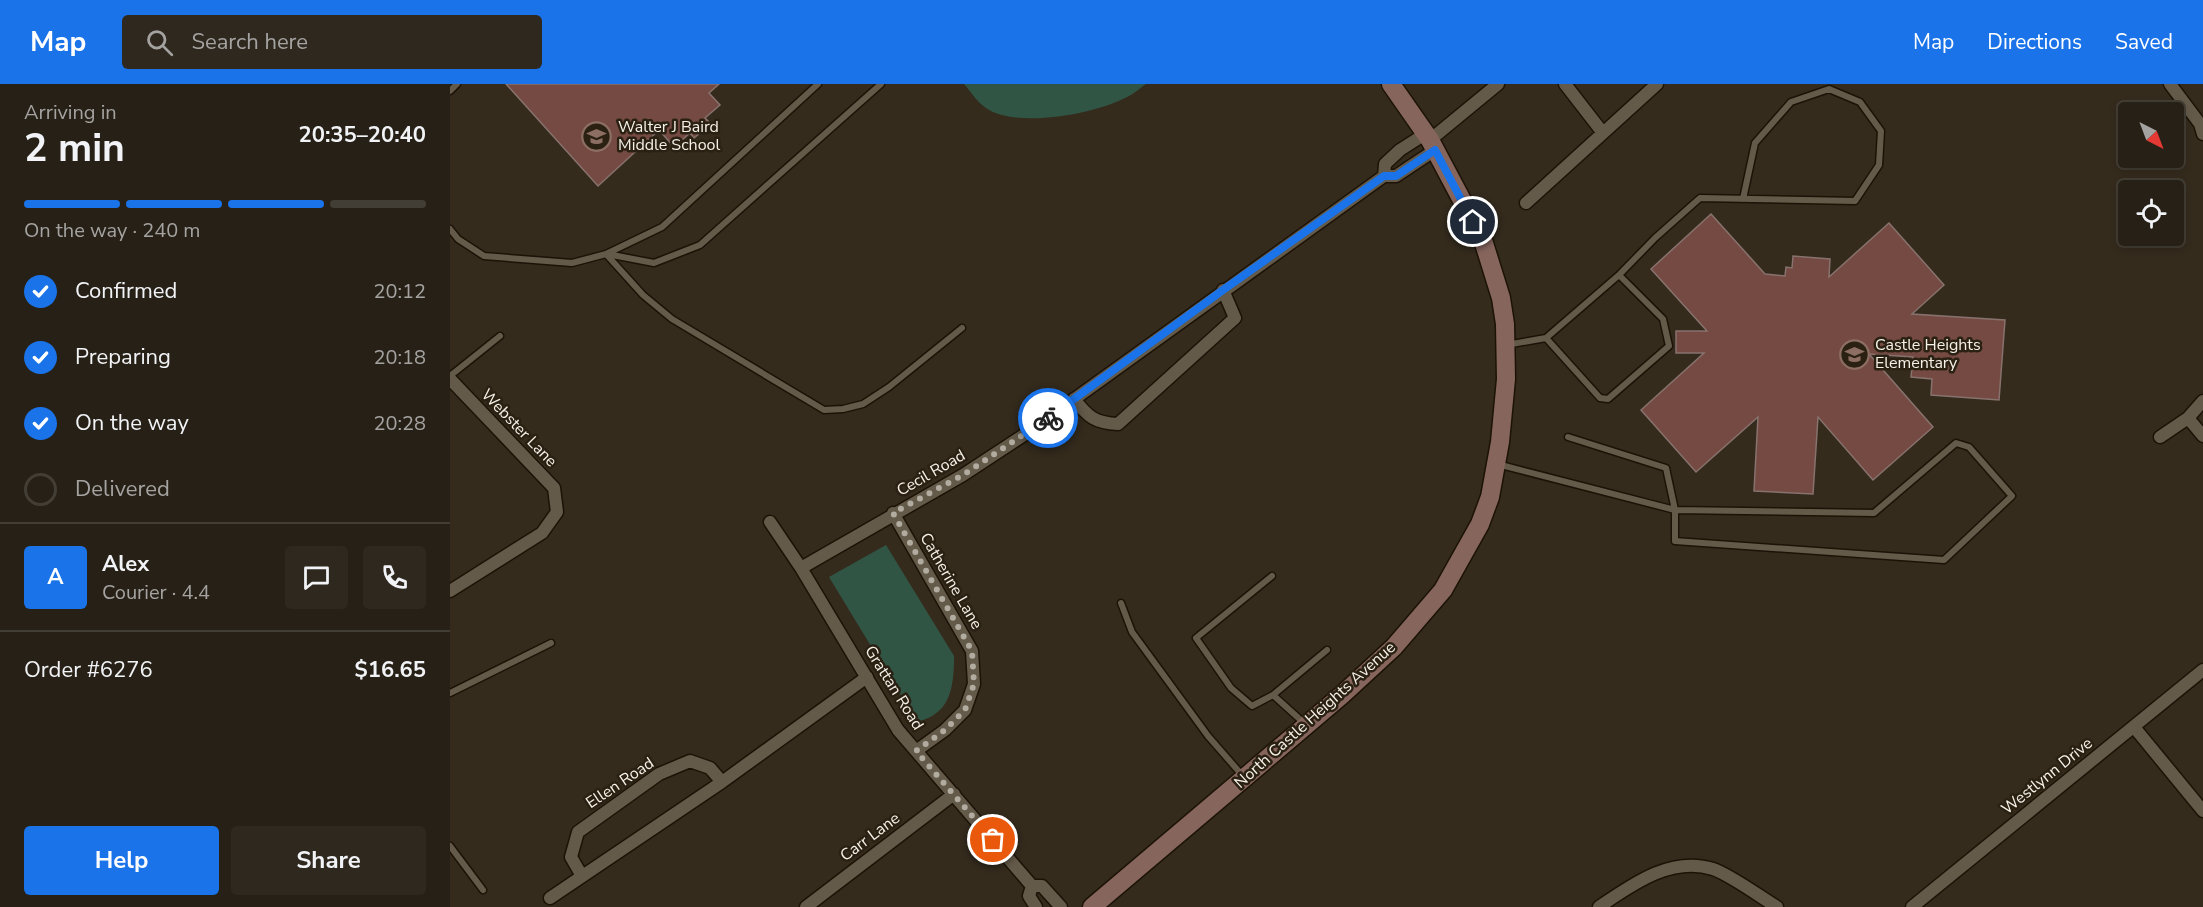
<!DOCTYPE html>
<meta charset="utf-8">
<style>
body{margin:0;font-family:"Nunito Sans",sans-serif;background:#2f281f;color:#f1f3f6;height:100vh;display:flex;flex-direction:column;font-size:22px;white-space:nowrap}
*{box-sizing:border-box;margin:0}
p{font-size:20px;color:#a4a3a1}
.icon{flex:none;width:33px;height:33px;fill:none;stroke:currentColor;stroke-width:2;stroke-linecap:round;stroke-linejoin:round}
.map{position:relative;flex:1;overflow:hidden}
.side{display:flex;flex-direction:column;background:#272016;width:450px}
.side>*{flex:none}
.needle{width:39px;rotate:138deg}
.fabs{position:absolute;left:1668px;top:18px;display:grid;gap:12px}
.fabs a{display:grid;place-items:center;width:66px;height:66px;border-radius:6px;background:#272016;box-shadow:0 3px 9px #0003,0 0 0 2px #433e35;font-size:30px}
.pin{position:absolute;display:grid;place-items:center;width:51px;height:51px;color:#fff;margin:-26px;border:3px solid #fff;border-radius:50%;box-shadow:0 2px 6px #0007}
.courier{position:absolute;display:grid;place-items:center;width:60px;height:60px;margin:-30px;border:4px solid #1a73e8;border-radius:50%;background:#fff;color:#222;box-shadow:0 2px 8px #0007}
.headline em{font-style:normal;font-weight:700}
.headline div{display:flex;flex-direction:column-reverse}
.headline{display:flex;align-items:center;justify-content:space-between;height:102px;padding:0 24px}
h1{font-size:39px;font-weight:700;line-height:45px}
.bar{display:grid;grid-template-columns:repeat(4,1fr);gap:9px 6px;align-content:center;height:72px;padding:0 24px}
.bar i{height:8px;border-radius:4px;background:#433e35}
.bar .selected{background:#1a73e8}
.bar p{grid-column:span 4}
.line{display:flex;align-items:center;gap:15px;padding:0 24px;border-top:2px solid #433e35}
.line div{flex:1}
.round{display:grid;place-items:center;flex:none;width:63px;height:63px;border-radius:6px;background:#2f281f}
ol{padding:0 24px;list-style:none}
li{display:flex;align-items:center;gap:18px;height:66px}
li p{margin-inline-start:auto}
li .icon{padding:6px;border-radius:50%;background:#1a73e8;color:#fff;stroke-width:4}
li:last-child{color:#a4a3a1}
li i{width:33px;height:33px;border:3px solid #433e35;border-radius:50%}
.primary-button{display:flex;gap:12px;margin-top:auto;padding:12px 24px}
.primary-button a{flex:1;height:69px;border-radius:6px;background:#1a73e8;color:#fff;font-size:24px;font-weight:700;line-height:69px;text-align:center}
.primary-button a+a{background:#2f281f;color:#f1f3f6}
header{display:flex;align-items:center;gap:36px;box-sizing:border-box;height:84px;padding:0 30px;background:#1a73e8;color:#fff}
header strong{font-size:28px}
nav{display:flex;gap:33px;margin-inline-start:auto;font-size:21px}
.search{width:420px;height:54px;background:#2f281f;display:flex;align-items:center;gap:15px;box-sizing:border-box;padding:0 21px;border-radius:6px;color:#a4a3a1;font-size:22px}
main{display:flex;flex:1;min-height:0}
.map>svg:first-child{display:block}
</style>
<header>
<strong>Map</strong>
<div class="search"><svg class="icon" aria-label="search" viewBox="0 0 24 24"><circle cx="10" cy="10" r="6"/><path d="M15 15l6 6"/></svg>Search here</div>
<nav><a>Map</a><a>Directions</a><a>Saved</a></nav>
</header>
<main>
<section class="side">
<div class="headline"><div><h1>2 min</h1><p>Arriving in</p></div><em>20:35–20:40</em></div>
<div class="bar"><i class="selected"></i><i class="selected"></i><i class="selected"></i><i></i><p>On the way · 240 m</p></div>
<ol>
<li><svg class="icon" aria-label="check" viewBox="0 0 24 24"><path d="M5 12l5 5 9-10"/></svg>Confirmed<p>20:12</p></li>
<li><svg class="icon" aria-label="check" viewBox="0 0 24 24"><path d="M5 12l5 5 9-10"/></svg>Preparing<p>20:18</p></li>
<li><svg class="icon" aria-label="check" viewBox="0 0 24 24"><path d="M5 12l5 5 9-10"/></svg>On the way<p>20:28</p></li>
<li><i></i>Delivered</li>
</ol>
<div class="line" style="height:108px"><b class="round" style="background:#1a73e8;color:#fff">A</b><div><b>Alex</b><p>Courier · 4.4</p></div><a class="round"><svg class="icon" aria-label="chat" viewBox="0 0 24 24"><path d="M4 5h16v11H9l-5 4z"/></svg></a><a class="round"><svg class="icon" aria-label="phone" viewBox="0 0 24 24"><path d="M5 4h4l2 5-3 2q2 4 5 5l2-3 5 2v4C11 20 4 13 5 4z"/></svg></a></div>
<div class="line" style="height:78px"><div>Order #6276</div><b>$16.65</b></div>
<div class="primary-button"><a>Help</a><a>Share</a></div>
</section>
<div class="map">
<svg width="1753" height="823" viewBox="0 0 1753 823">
<rect width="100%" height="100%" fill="#342b1d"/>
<path fill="#315545" d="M 514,0 L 696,0 C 690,4 684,10 677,13 C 646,30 566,45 536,24 C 528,19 521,8 514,0 Z
M 436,461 L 504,572 C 504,592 503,618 485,630 C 480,634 473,636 467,638 L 379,493 Z"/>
<path fill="#744a42" stroke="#88726e" stroke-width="1.5" d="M 56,0 L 269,0 L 259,9 L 270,21 L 255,34 L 261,40 L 244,54 L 240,49 L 224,63 L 209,46 L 148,102 Z
M 1261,130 L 1315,190 L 1335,192 L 1336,183 L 1342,184 L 1343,172 L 1380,175 L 1379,193 L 1439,139 L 1494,201 L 1462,230 L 1555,236 L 1549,316 L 1481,311 L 1482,295 L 1461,293 L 1463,273 L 1419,270 L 1483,343 L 1423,396 L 1368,333 L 1363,410 L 1304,407 L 1308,333 L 1246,388 L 1191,326 L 1254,269 L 1226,269 L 1226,247 L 1257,247 L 1201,185 Z"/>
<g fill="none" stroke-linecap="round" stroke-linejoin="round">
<defs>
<path id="lane" d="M 0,7 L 7,0
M 0,145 L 8,155 L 34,172 L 122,179 L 156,170 L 212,143 L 368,0
M 156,170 L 193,211 L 222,235 L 374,326 L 393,325 L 413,320 L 439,303 L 512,244
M 157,170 L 204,179 L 250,161 L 431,0
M 1169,191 L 1205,154 L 1250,114 L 1405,117 L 1429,81 L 1431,47 L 1410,18 L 1379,5 L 1341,18 L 1305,59 L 1293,115
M 1056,261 L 1096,254 L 1150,314 L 1158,315 L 1219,262 L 1213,235 L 1169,191 L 1096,254
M 0,292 L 50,252
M 1047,380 L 1225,426 L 1424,429 L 1506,359 L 1519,363 L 1562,412 L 1494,476 L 1225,457 L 1225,426 L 1216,384 L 1118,353
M 822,492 L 746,554 L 781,604 L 802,622 L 823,611 L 854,639
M 671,519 L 682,548 L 758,652 L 792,691
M 0,609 L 101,559
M 823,611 L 877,566
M 0,762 L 33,806"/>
<path id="street" d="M 1115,0 L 1153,49
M 1720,0 L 1750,40 L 1753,50
M 980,56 L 1048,0
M 934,92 L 935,80 L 950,66 L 975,50
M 934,92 L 946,92 L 985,66
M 1076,119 L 1207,0
M 0,295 L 104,404 L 107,428 L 92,449 L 0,507
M 624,315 C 638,333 645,339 668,340 L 785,234 L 773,206
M 1738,334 L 1753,352
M 1710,353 L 1738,334 L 1753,317
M 443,429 L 522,567 L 524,600 L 515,626 L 495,646 L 466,667
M 320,438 L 351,484 L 448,646 L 582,802
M 351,484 L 513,391 L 580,347 L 934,92
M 1684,643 L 1753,727
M 132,792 L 121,773 L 128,748 L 209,690 L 240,677 L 260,684 L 272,698
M 582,802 L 592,802 L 611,823
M 582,802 L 579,812 L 586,823
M 100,814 L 272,698 L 417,593
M 356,823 L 504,710
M 1149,823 C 1183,800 1221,772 1263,785 C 1279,790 1312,814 1327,823
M 1462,823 L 1753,586"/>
<path id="secondary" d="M 642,823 L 892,611 L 944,563 L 993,506 L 1030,440 L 1040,413 L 1050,358 L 1056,295 L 1055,240 L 1051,214 L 1033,156 L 980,56 L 941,0"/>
</defs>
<use href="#lane" stroke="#1c1306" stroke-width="9"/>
<use href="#street" stroke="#1c1306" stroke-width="15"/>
<use href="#secondary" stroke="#1c1306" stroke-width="21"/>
<use href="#lane" stroke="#645a4a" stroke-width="6"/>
<use href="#street" stroke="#645a4a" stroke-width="12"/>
<use href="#secondary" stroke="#86655d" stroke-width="18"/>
</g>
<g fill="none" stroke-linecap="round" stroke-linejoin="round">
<path stroke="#b2aca0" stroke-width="6" stroke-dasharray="0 10.8" d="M 543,756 L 466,667 L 495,646 L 515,626 L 524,600 L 522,567 L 443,429 L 513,391 L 598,334"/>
<path stroke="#1a73e8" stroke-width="8" d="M 598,334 L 773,206 L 934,92 L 946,92 L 985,66 L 1023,138"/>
</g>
<defs>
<symbol id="school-ring" viewBox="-11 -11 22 22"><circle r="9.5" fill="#2a2113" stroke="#8d6e63" stroke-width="1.5"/><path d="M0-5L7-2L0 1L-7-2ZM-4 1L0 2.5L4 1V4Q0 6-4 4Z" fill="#8d6e63"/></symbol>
</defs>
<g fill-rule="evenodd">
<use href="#school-ring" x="130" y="36" width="33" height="33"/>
<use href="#school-ring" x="1388" y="254" width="33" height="33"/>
</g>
<g text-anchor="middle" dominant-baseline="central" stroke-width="5" stroke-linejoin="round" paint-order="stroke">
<g font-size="16" fill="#f6f1e7" stroke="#2a2113" text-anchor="start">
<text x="168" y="43">Walter J Baird<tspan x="168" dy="18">Middle School</tspan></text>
<text x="1425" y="261">Castle Heights<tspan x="1425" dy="18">Elementary</tspan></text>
</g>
<g font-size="16" fill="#f6f1e7" stroke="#2a2113">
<text transform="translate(69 344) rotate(46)">Webster Lane</text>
<text transform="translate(481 389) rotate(-30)">Cecil Road</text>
<text transform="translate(501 497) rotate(60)">Catherine Lane</text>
<text transform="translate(444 604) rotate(58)">Grattan Road</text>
<text transform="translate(865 631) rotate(-42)">North Castle Heights Avenue</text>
<text transform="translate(1597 692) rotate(-39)">Westlynn Drive</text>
<text transform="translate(170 699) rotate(-34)">Ellen Road</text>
<text transform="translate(420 753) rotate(-37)">Carr Lane</text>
</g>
</g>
</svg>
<div class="fabs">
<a><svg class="needle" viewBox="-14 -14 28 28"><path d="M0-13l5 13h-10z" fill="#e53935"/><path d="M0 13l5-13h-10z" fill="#a4a3a1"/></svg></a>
<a><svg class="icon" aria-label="locate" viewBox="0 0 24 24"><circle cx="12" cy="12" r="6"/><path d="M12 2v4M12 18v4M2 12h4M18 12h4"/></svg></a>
</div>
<div class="pin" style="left:543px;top:756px;background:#ea580c"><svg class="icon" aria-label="bag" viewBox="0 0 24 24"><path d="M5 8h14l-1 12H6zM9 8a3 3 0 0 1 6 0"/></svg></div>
<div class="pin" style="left:1023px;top:138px;background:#1f2937"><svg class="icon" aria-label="home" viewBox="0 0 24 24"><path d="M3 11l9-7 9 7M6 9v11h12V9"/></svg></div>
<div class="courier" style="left:598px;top:334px"><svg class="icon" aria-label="bike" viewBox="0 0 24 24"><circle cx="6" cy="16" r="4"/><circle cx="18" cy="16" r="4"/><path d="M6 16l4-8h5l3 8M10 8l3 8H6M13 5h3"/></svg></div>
</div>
</main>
